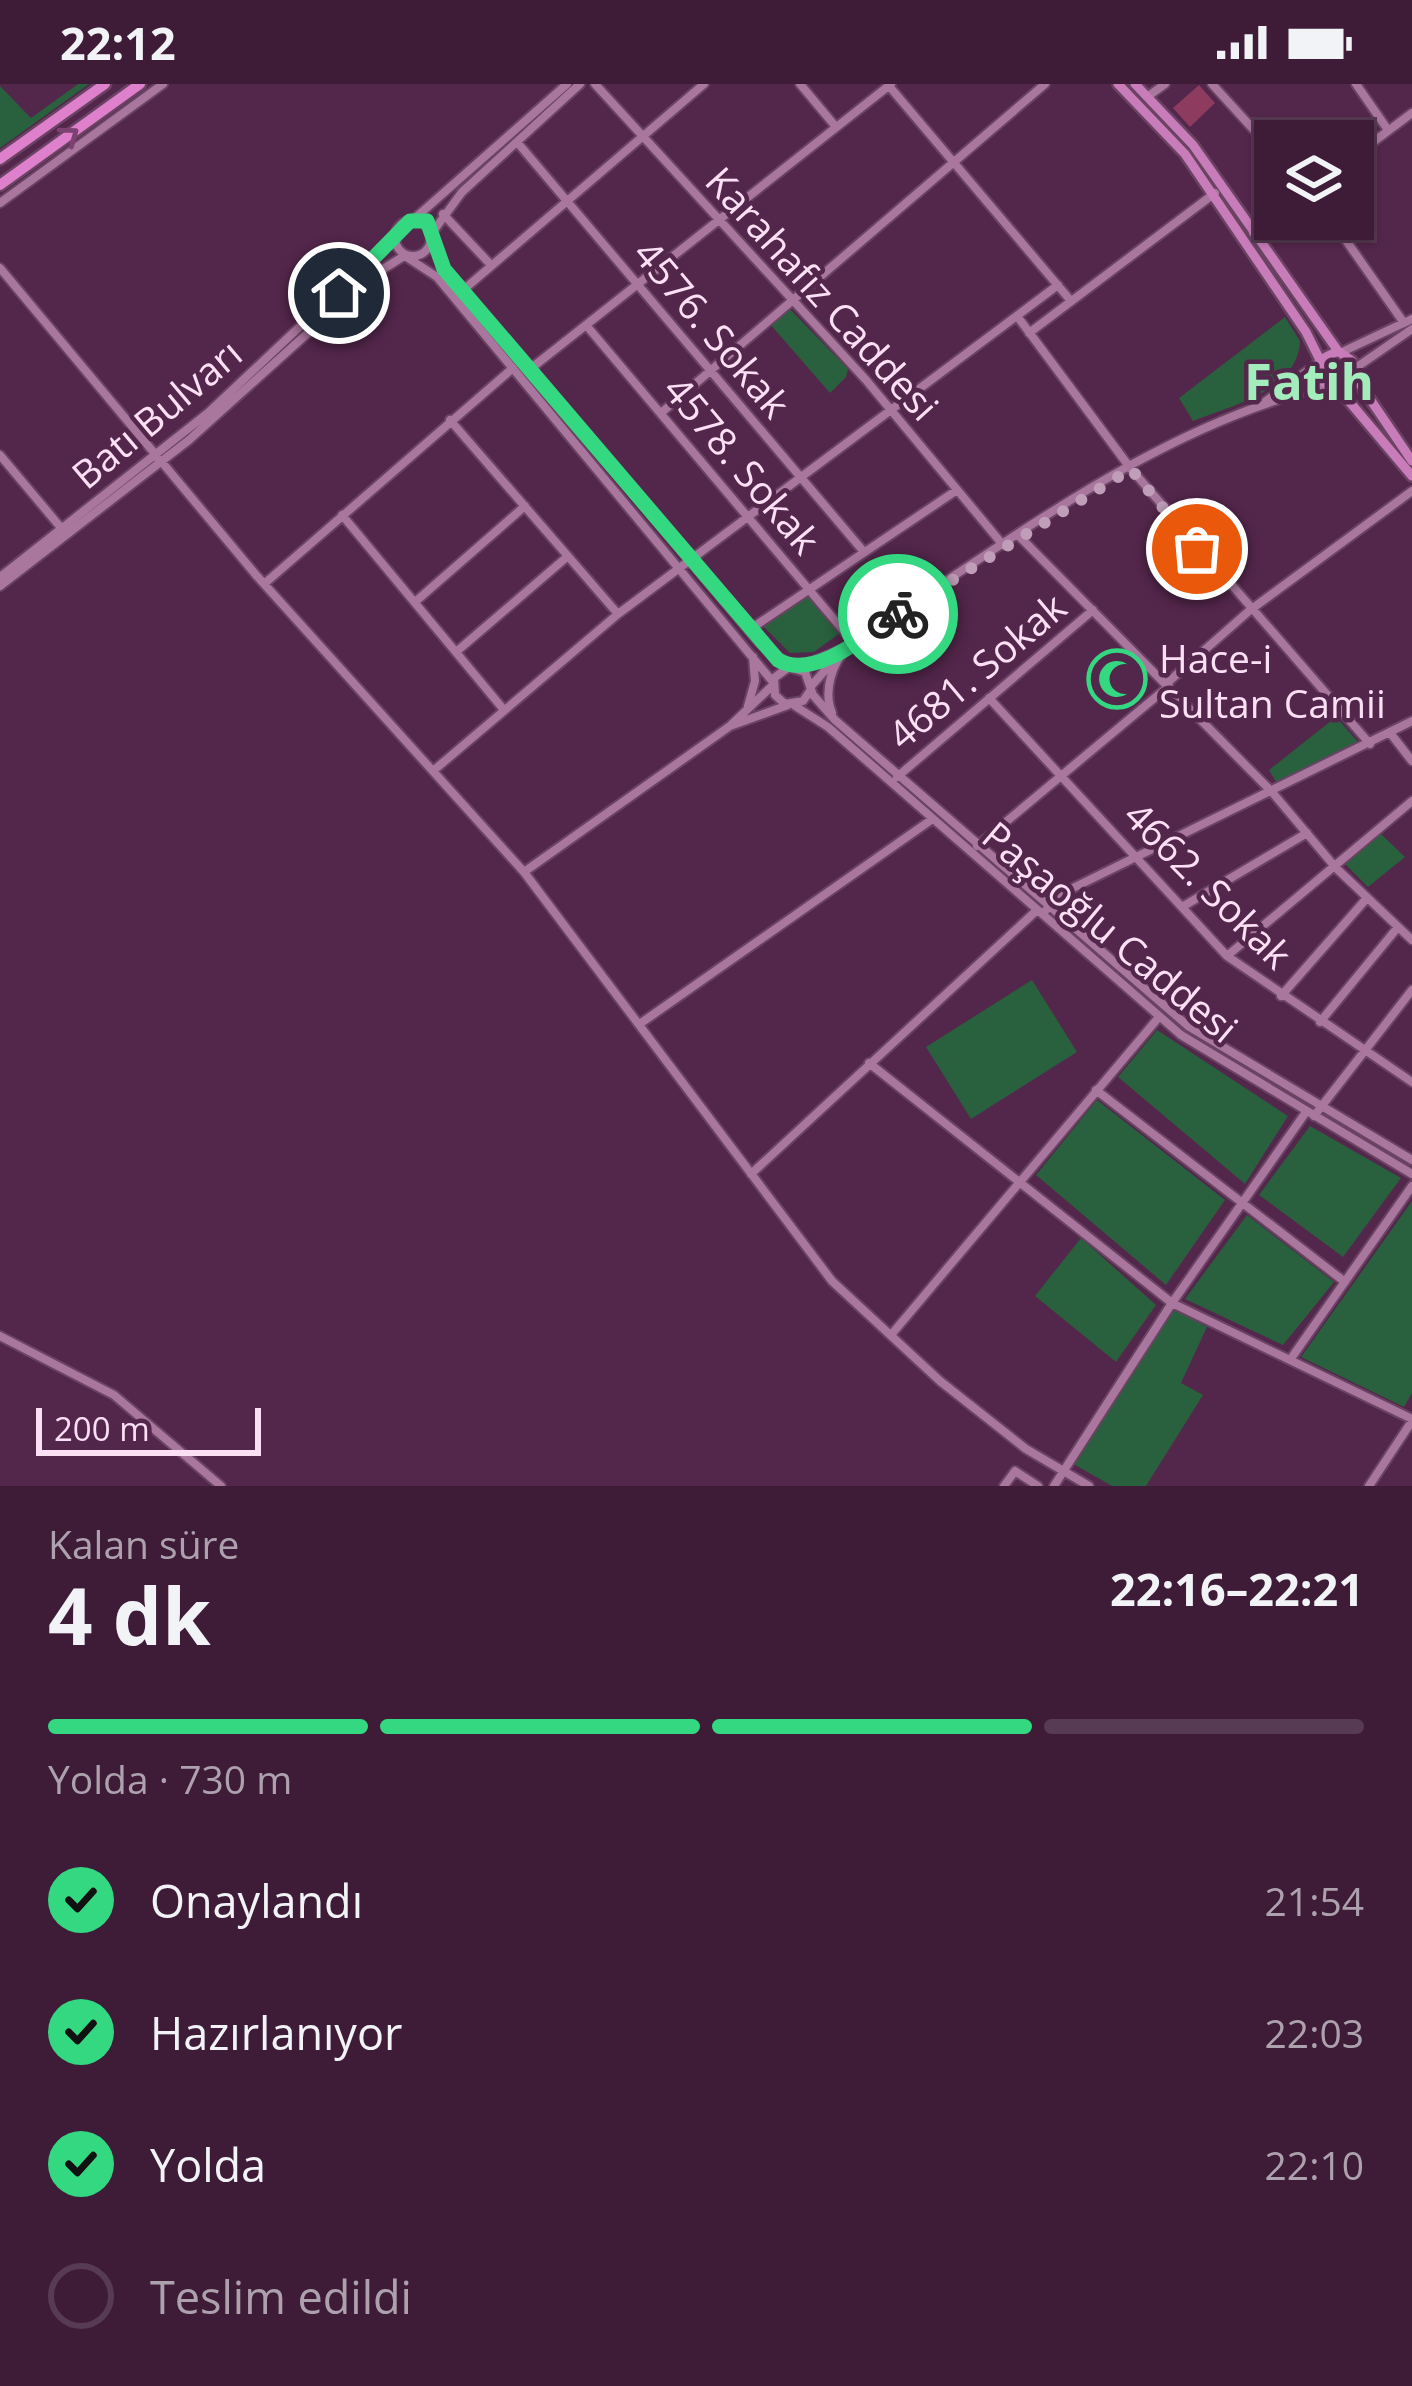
<!DOCTYPE html>
<html lang="tr">
<meta charset="utf-8">
<style>
body{margin:0;font-family:"Open Sans",sans-serif;background:#492943;color:#f1f3f6;height:100vh;display:flex;flex-direction:column;font-size:45px;white-space:nowrap}
*{box-sizing:border-box;margin:0}
p{font-size:39px;color:#ada1ae}
.icon{flex:none;width:66px;height:66px;fill:none;stroke:currentColor;stroke-width:2;stroke-linecap:round;stroke-linejoin:round}
.map{position:relative;height:1402px;overflow:hidden}
.panel{display:flex;flex-direction:column;background:#3e1c38;flex:1}
.panel>*{flex:none}
.controls{position:absolute;left:1254px;top:36px;display:grid;gap:24px}
.controls a{display:grid;place-items:center;width:120px;height:120px;border-radius:0px;background:#3e1c38;box-shadow:0 3px 9px #0004,0 0 0 3px #573a53;font-size:60px}
.scale{position:absolute;left:36px;bottom:30px;width:225px;box-sizing:border-box;padding-left:12px;border:6px solid #fbdff4;border-top:0;font-size:33px;line-height:42px;white-space:nowrap;color:#fbdff4;-webkit-text-stroke:9px #53264b;paint-order:stroke}
.pin{position:absolute;display:grid;place-items:center;width:102px;height:102px;color:#fff;margin:-51px;border:6px solid #fff;border-radius:50%;box-shadow:0 3px 12px #0007}
.courier{position:absolute;display:grid;place-items:center;width:120px;height:120px;margin:-60px;border:9px solid #34d881;border-radius:50%;background:#fff;color:#222;box-shadow:0 3px 15px #0007}
.head em{font-style:normal;font-weight:700}
.head div{display:flex;flex-direction:column-reverse}
.head{display:flex;align-items:center;justify-content:space-between;height:204px;padding:0 48px}
h1{font-size:78px;font-weight:700;line-height:90px}
.bar{display:grid;grid-template-columns:repeat(4,1fr);gap:18px 12px;align-content:center;height:144px;padding:0 48px}
.bar i{height:15px;border-radius:9px;background:#573a53}
.bar .active{background:#34d881}
.bar p{grid-column:span 4}
ol{padding:0 48px;list-style:none}
li{display:flex;align-items:center;gap:36px;height:132px}
li p{margin-inline-start:auto}
li .icon{padding:12px;border-radius:50%;background:#34d881;color:#111;stroke-width:4}
li:last-child{color:#ada1ae}
li i{width:66px;height:66px;border:6px solid #573a53;border-radius:50%}
.status{display:flex;justify-content:space-between;align-items:center;height:84px;padding:0 60px;background:#3e1c38;direction:ltr}
.status svg{height:33px;fill:currentColor}
.map>svg:first-child{display:block}
</style>
<div class="status"><b>22:12</b><svg viewBox="0 0 49 12"><path d="M0 12V9h3v3zM5 12V6h3v6zM10 12V3h3v9zM15 12V0h3v12zM26 1h20v11H26zM47 4h2v5h-2z"/></svg></div>
<div class="map">
<svg width="1412" height="1402" viewBox="0 0 1412 1402">
<rect width="100%" height="100%" fill="#53264b"/>
<path fill="#29603e" d="M 78,0 L 89,0 L 0,64 L 0,2 L 31,34 Z
M 786,221 L 848,285 L 846,293 L 830,309 L 769,239 Z
M 1285,233 L 1300,257 C 1298,307 1232,321 1193,337 L 1179,314 Z
M 810,509 L 843,547 L 814,568 L 790,569 L 763,542 Z
M 1336,633 L 1359,659 L 1276,698 L 1269,686 Z
M 1380,749 L 1405,773 L 1368,803 L 1344,779 Z
M 1032,896 L 1077,968 L 971,1035 L 926,963 Z
M 1157,946 L 1288,1032 L 1245,1100 L 1118,993 Z
M 1097,1016 L 1225,1116 L 1166,1201 L 1036,1091 Z
M 1310,1042 L 1401,1094 L 1343,1173 L 1259,1111 Z
M 1412,1117 L 1412,1309 L 1404,1323 L 1301,1273 Z
M 1247,1131 L 1334,1198 L 1283,1261 L 1185,1215 Z
M 1081,1154 L 1156,1221 L 1116,1278 L 1035,1212 Z
M 1173,1225 L 1207,1243 L 1181,1299 L 1203,1311 L 1146,1402 L 1112,1402 L 1070,1378 Z"/>
<path fill="#8d3c60" d="M 1199,1 L 1215,19 L 1190,43 L 1173,24 Z"/>
<g fill="none" stroke-linecap="round" stroke-linejoin="round">
<defs>
<path id="minor" d="M 595,0 L 866,296 L 1003,461
M 800,0 L 836,43
M 1212,0 L 1275,69
M 1356,0 L 1388,46
M 889,2 L 1071,217
M 1147,13 L 1165,0
M 517,58 L 864,468
M 1353,73 L 1412,29
M 0,119 L 163,0
M 443,130 L 491,181
M 414,135 L 567,0
M 1331,135 L 1404,239
M395 154a18 18 0 1 1 36 0a18 18 0 1 1-36 0Z
M 432,149 L 462,108 L 580,0
M 1253,149 L 1275,132
M 431,153 L 444,185 L 759,558 L 790,582
M 408,174 L 437,193 L 773,598
M 0,184 L 256,491 L 524,788 L 832,1197 L 940,1297 L 1026,1365 L 1089,1402
M 462,207 L 704,0
M 1017,232 L 1131,385 L 1370,660
M 586,241 L 854,559
M 1029,249 L 1215,109
M 1342,268 L 1412,235
M 1354,285 L 1412,245
M 529,286 L 891,0
M 1266,317 L 1318,279
M 661,329 L 1045,0
M 450,336 L 618,530
M 0,371 L 62,445
M 342,431 L 504,626
M 1018,451 L 1272,708 L 1336,784 L 1412,856
M 0,493 L 208,329 L 396,152
M 264,500 L 513,284
M 0,502 L 189,356 L 369,194 L 404,172
M 415,518 L 525,422
M 749,546 L 957,406
M 456,568 L 568,472
M 799,583 L 846,564
M 1167,599 L 1249,527 L 1412,407
M 773,601 L 730,642 L 788,621
M 812,601 L 838,572
M 810,607 L 803,617 L 785,620 L 775,611 L 774,594 L 789,583 L 805,588 L 813,611 L 835,636 L 1188,942 L 1412,1076
M 989,614 L 1227,872 L 1412,998
M 748,622 L 755,597 L 753,573
M 795,622 L 828,643 L 1181,951 L 1412,1090
M 832,629 C 823,607 832,578 849,562 C 875,539 911,521 940,501 C 1057,423 1189,333 1328,302
M 1391,650 L 1412,677
M 433,687 L 618,530 L 1058,201
M 897,693 L 1093,526
M 977,762 L 1169,602
M 524,788 L 730,642
M 1182,823 L 1307,749
M 1046,826 L 1071,805 L 1412,637
M 1227,872 L 1412,717
M 1281,912 L 1367,814
M 1320,938 L 1398,843
M 641,939 L 931,736
M 869,979 L 1172,1219 L 1054,1402
M 1096,1006 L 1345,1198
M 1306,1028 L 1172,1219 L 1412,1335
M 1314,1032 L 1412,906
M 751,1090 L 1036,827
M 891,1251 L 1159,933
M 0,1252 L 114,1311 L 221,1402
M 1290,1276 L 1412,1102
M 1004,1402 L 1015,1387 L 1038,1402
M 1369,1402 L 1412,1337"/>
<path id="major" d="M 1118,0 L 1185,70 L 1306,248 L 1320,276 L 1321,296 L 1348,316 L 1412,392
M 1135,0 L 1193,61 L 1338,267
M 1320,276 L 1338,267 L 1352,277 L 1351,294 L 1334,303
M 1353,290 L 1412,377"/>
<path id="highway" d="M 0,75 L 105,0
M 0,101 L 140,0"/>
</defs>
<use href="#minor" stroke="#6a4363" stroke-width="12"/>
<use href="#major" stroke="#6a4363" stroke-width="14"/>
<use href="#highway" stroke="#6a4363" stroke-width="15"/>
<use href="#minor" stroke="#a9769e" stroke-width="8"/>
<use href="#major" stroke="#c97cba" stroke-width="9"/>
<use href="#highway" stroke="#df80cd" stroke-width="10"/>
</g>
<defs><path id="oneway-chevron" d="M-2-3.5L2.5 0L-2 3.5" fill="none" stroke-width="1.6" stroke-linecap="round" stroke-linejoin="round" transform="scale(3)"/></defs>
<use stroke="#7d4172" href="#oneway-chevron" transform="translate(70 51) rotate(-36)"/>
<g fill="none" stroke-linecap="round" stroke-linejoin="round">
<path stroke="#c09eb9" stroke-width="12" stroke-dasharray="0 21.6" d="M 898,530 L 1131,385 L 1197,465"/>
<path stroke="#34d881" stroke-width="15" d="M 339,209 L 410,137 L 427,137 L 444,185 L 778,576 C 814,597 868,550 898,530"/>
</g>
<defs>
<symbol id="mosque-ring" viewBox="-11 -11 22 22"><circle r="9.5" fill="#53264b" stroke="#34d881" stroke-width="1.5"/><path d="M3.5-4.9A6 6 0 1 0 3.5 4.9A5 5 0 1 1 3.5-4.9Z" fill="#34d881"/></symbol>
</defs>
<g fill-rule="evenodd">
<use href="#mosque-ring" x="1084" y="562" width="66" height="66"/>
</g>
<g text-anchor="middle" dominant-baseline="central" stroke-width="9" stroke-linejoin="round" paint-order="stroke">
<g font-size="39" fill="#fbdff4" stroke="#53264b">
<text transform="translate(823 209) rotate(48)">Karahafız Caddesi</text>
<text transform="translate(713 244) rotate(50)">4576. Sokak</text>
<text transform="translate(156 329) rotate(-40)">Batı Bulvarı</text>
<text transform="translate(743 380) rotate(50)">4578. Sokak</text>
<text transform="translate(976 586) rotate(-40)">4681. Sokak</text>
<text transform="translate(1209 800) rotate(45)">4662. Sokak</text>
<text transform="translate(1111 847) rotate(40)">Paşaoğlu Caddesi</text>
</g>
<g font-size="39" fill="#fbdff4" stroke="#53264b" text-anchor="start">
<text x="1159" y="573">Hace-i<tspan x="1159" dy="45">Sultan Camii</tspan></text>
</g>
<g font-size="51" font-weight="bold" fill="#a3ecbb" stroke="#53264b">
<text x="1309" y="296">Fatih</text>
</g>
</g>
</svg>
<div class="controls">
<a><svg class="icon" aria-label="layers" viewBox="0 0 24 24"><path d="M12 4l9 5-9 5-9-5zM3 14l9 5 9-5"/></svg></a>
</div>
<div class="scale">200 m</div>
<div class="pin" style="left:1197px;top:465px;background:#ea580c"><svg class="icon" aria-label="bag" viewBox="0 0 24 24"><path d="M5 8h14l-1 12H6zM9 8a3 3 0 0 1 6 0"/></svg></div>
<div class="pin" style="left:339px;top:209px;background:#1f2937"><svg class="icon" aria-label="home" viewBox="0 0 24 24"><path d="M3 11l9-7 9 7M6 9v11h12V9"/></svg></div>
<div class="courier" style="left:898px;top:530px"><svg class="icon" aria-label="bike" viewBox="0 0 24 24"><circle cx="6" cy="16" r="4"/><circle cx="18" cy="16" r="4"/><path d="M6 16l4-8h5l3 8M10 8l3 8H6M13 5h3"/></svg></div>
</div>
<section class="panel">
<div class="head"><div><h1>4 dk</h1><p>Kalan süre</p></div><em>22:16–22:21</em></div>
<div class="bar"><i class="active"></i><i class="active"></i><i class="active"></i><i></i><p>Yolda · 730 m</p></div>
<ol>
<li><svg class="icon" aria-label="check" viewBox="0 0 24 24"><path d="M5 12l5 5 9-10"/></svg>Onaylandı<p>21:54</p></li>
<li><svg class="icon" aria-label="check" viewBox="0 0 24 24"><path d="M5 12l5 5 9-10"/></svg>Hazırlanıyor<p>22:03</p></li>
<li><svg class="icon" aria-label="check" viewBox="0 0 24 24"><path d="M5 12l5 5 9-10"/></svg>Yolda<p>22:10</p></li>
<li><i></i>Teslim edildi</li>
</ol>
</section>
